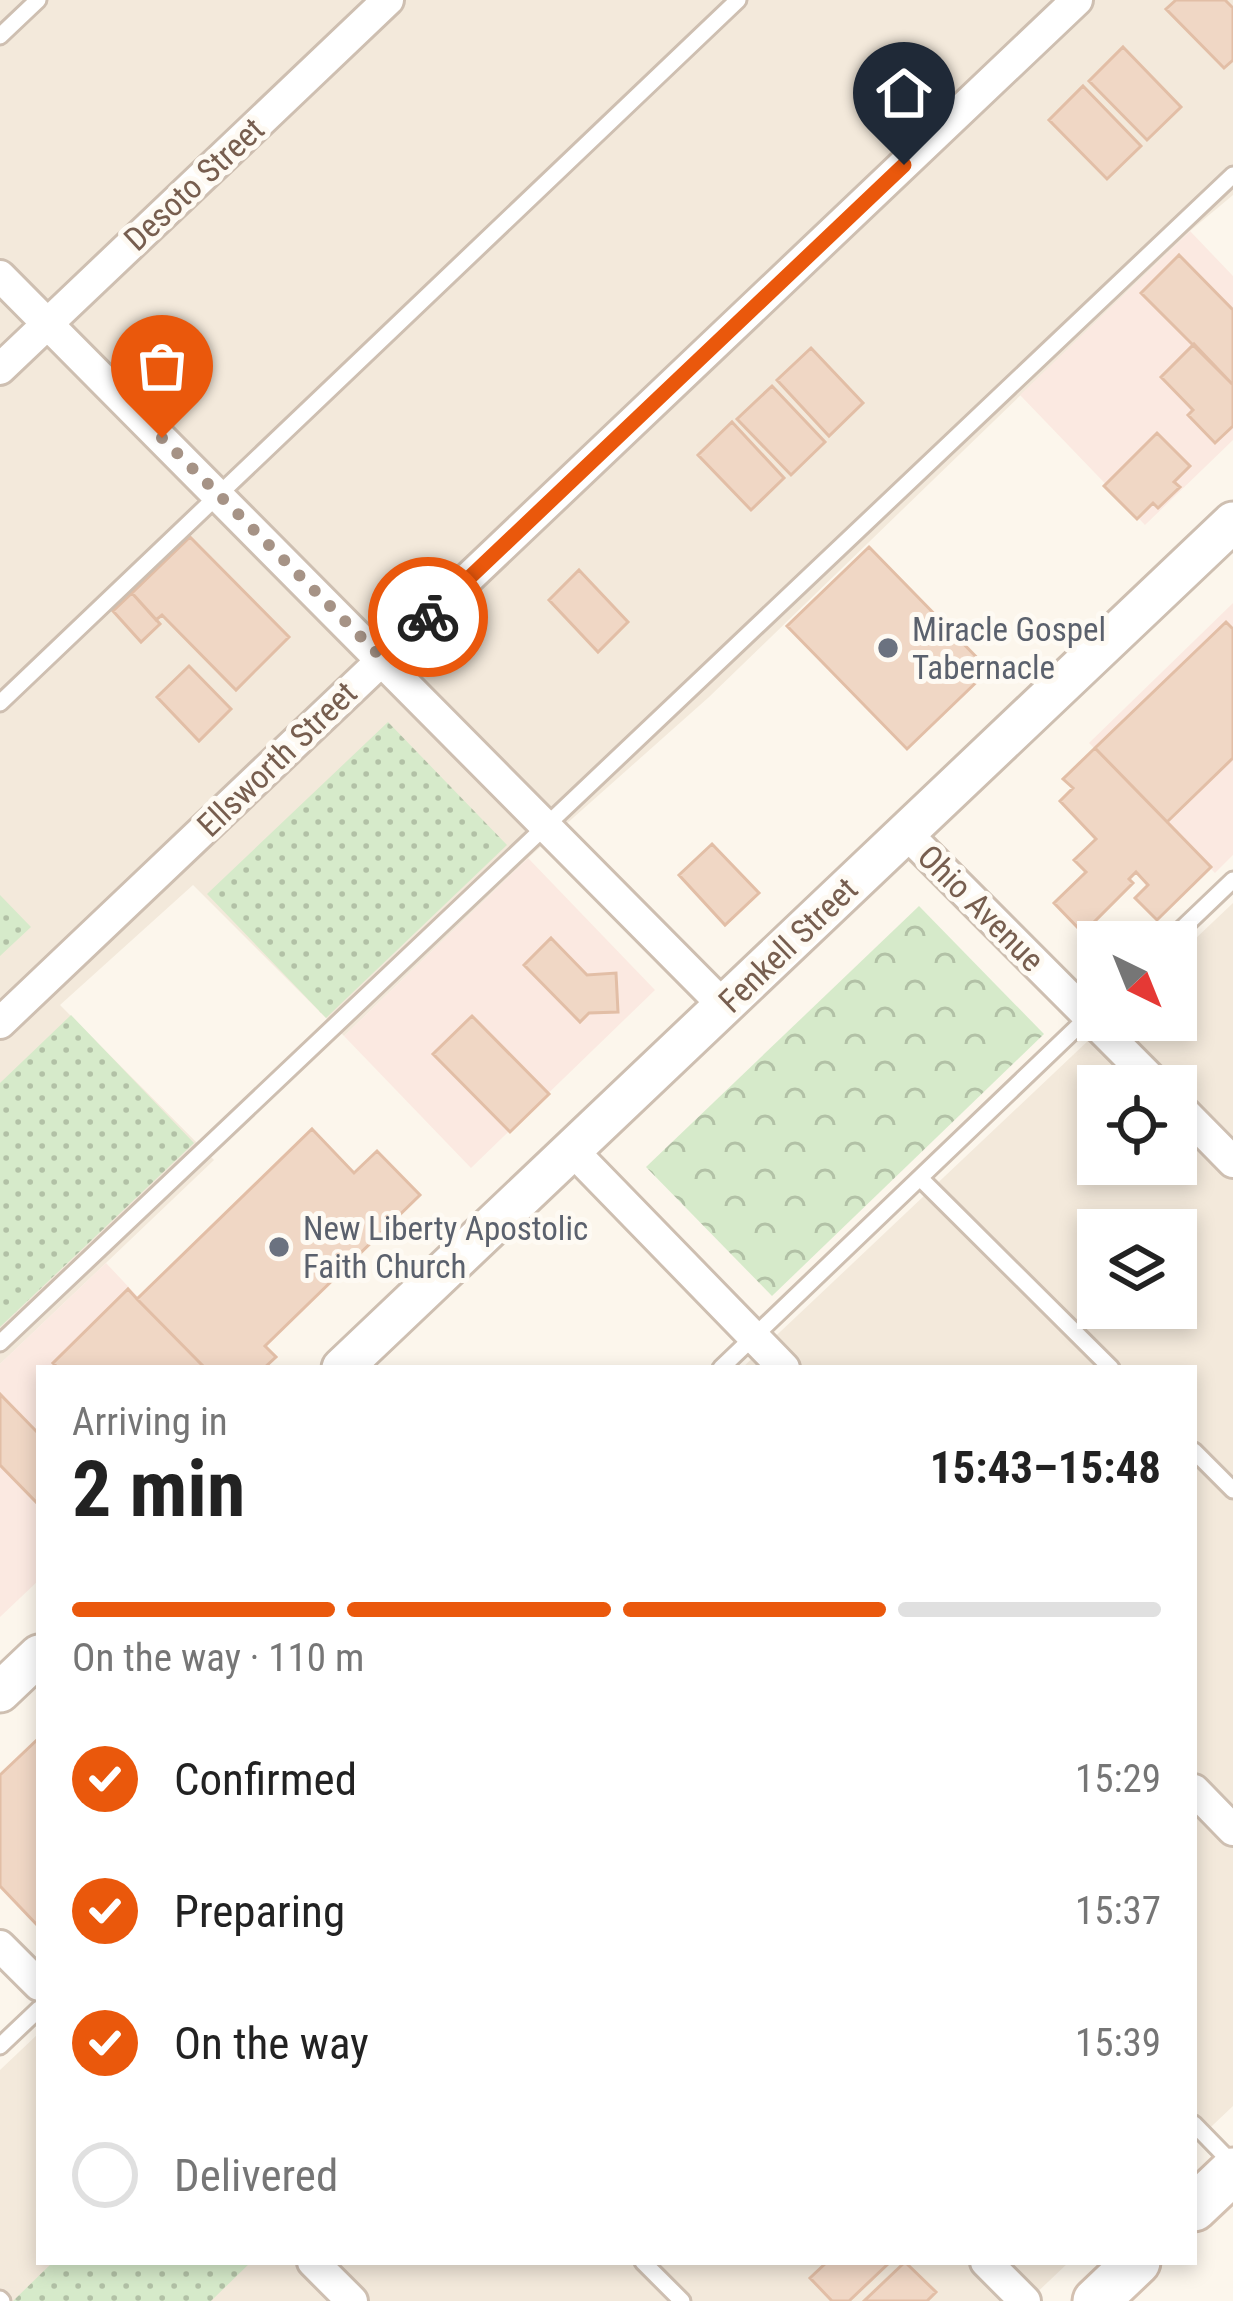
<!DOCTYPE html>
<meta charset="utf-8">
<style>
body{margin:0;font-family:"Roboto Condensed",sans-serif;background:#f2f2f2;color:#222;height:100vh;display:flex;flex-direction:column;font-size:45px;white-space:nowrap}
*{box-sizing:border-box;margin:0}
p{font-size:39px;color:#767676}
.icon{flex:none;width:66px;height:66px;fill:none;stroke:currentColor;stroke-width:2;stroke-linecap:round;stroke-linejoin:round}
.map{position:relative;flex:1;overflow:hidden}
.sheet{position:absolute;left:36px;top:1365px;width:1161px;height:900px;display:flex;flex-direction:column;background:#fff;border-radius:0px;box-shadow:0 6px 18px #0003}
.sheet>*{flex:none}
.needle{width:78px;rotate:137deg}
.tools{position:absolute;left:1077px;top:921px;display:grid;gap:24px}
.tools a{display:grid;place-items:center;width:120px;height:120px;border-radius:0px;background:#fff;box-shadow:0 6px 18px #0003;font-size:60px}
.pin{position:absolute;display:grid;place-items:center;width:102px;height:102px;color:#fff;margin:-123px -51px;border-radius:50% 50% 50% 0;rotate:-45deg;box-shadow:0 0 12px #0007}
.pin .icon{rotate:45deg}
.courier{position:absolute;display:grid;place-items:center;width:120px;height:120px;margin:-60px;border:9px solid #ea580c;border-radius:50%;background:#fff;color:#222;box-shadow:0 3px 15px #0007}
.overview em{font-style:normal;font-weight:700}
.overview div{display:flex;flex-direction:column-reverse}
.overview{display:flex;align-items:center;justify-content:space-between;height:204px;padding:0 36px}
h1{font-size:78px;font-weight:700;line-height:90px}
.bar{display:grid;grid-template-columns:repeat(4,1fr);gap:18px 12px;align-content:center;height:144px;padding:0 36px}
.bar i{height:15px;border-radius:9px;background:#e0e0e0}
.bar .selected{background:#ea580c}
.bar p{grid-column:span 4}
ol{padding:0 36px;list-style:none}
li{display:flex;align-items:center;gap:36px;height:132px}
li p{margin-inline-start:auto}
li .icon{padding:12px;border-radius:50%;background:#ea580c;color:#fff;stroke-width:4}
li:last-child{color:#767676}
li i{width:66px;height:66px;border:6px solid #e0e0e0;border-radius:50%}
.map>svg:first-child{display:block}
</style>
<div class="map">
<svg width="1233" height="2301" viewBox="0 0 1233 2301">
<defs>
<pattern id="grass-dots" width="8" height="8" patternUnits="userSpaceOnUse" patternTransform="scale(3)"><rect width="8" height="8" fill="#d6eaca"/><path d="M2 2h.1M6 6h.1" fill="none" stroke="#b2c1a6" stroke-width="1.8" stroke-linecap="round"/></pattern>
<pattern id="park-crowns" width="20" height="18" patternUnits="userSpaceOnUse" patternTransform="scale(3)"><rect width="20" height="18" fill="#d6eaca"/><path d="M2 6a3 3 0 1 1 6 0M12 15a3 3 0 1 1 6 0" fill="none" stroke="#b2c1a6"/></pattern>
</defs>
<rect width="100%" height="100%" fill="#fcf6ec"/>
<path fill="#f3e9db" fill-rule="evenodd" d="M 0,0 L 1233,0 L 1233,195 L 1190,231 L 709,697 L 528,858 L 344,1036 L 193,885 L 60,1005 L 214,1160 L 0,1364 Z
M 1233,903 L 1233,2106 L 1194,2143 L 1194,1368 L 742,1368 L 1110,1020 L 1176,1020 L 1176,957 ZM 1098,1086 L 1176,1086 L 1176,1164 L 1098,1164 ZM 1098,1230 L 1176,1230 L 1176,1308 L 1098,1308 Z
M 39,2033 L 39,2262 L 1069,2262 L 1028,2301 L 0,2301 L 0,2070 Z"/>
<path fill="#fbe9e1" d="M 1190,231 L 1233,276 L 1233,440 L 1145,525 L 1020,395 Z
M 1233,603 L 1233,855 L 1215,873 L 1089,743 Z
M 528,858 L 655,990 L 471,1168 L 344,1036 Z
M 106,1263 L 205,1368 L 39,1368 L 39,1580 L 0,1617 L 0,1364 Z"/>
<path fill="url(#grass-dots)" d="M 388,722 L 507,845 L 326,1018 L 207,894 Z
M 0,895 L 31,927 L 0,956 Z
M 71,1015 L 194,1143 L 0,1327 L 0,1083 Z
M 53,2262 L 251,2262 L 211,2301 L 13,2301 Z"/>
<path fill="url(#park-crowns)" d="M 919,906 L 1044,1034 L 772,1296 L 646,1167 Z"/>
<path fill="#f0d7c5" stroke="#e2bea6" stroke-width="3" d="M 1176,0 L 1225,0 L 1233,8 L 1233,60 L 1224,68 L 1166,9 Z
M 1123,47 L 1181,107 L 1147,140 L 1089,81 Z
M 1083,86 L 1141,146 L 1107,179 L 1049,120 Z
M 1179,255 L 1233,310 L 1233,385 L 1141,293 Z
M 1194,344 L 1233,385 L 1233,426 L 1215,443 L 1188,415 L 1193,410 L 1161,377 Z
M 811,348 L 863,403 L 829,436 L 777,380 Z
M 772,386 L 825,442 L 791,475 L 737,419 Z
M 732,422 L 784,478 L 751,510 L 698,455 Z
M 1157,433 L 1190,466 L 1174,482 L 1180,487 L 1158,508 L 1153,503 L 1137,519 L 1104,486 Z
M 190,537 L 289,637 L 236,690 L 162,615 L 156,620 L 132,593 Z
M 869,547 L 989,670 L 907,749 L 787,626 Z
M 579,570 L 628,622 L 598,652 L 549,600 Z
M 132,593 L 160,624 L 141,642 L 113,611 Z
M 1226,622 L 1233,629 L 1233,758 L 1167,822 L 1095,748 Z
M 189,666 L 231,709 L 199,741 L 157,697 Z
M 1095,748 L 1211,867 L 1157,920 L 1135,898 L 1148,885 L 1136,872 L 1129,879 L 1133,883 L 1083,933 L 1054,903 L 1086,872 L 1074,860 L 1096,839 L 1060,801 L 1073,788 L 1063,779 Z
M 712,844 L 759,893 L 725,925 L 679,875 Z
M 551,938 L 587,975 L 616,973 L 618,1012 L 589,1013 L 580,1022 L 524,965 Z
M 472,1016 L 549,1094 L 510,1132 L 433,1054 Z
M 312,1129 L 354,1173 L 377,1151 L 420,1195 L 265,1346 L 276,1357 L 264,1368 L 205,1368 L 137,1299 Z
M 128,1289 L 137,1299 L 205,1368 L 58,1368 L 53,1363 Z
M 0,1394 L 39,1434 L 39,1505 L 0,1465 Z
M 39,1738 L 39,1927 L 0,1886 L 0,1775 Z
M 827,2262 L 890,2262 L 849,2301 L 832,2301 L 810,2278 Z
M 905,2262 L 936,2292 L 927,2301 L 864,2301 Z"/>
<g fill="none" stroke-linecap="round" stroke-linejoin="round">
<defs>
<path id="service" d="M 0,36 L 38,0
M 0,703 L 738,0
M 1168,942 L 1233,880
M 920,1178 L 1111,1368
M 0,1343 L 1233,175
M 721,1368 L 1092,1013
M 1194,1451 L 1233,1490
M 0,2046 L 39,2009
M 1194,2124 L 1233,2164
M 643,2262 L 682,2301
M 0,2299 L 2,2301"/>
<path id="minor" d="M 0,276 L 724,1006
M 0,369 L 388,0
M 906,833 L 1158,1086
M 0,1023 L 1077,0
M 1176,1104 L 1233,1162
M 572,1150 L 784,1368
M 1194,1790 L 1233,1830
M 0,1946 L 39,1985
M 313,2262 L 352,2301
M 986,2262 L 1025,2301"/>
<path id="tertiary" d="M 342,1368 L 1233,522
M 0,1692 L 39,1655"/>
<path id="secondary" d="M 1194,2208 L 1233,2171
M 1096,2301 L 1137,2262"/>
</defs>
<use href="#service" stroke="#cebfb1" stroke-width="21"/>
<use href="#minor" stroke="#cebfb1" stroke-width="36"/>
<use href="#tertiary" stroke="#cebfb1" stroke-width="45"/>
<use href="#secondary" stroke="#d4c1b1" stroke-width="51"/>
<use href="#service" stroke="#fff" stroke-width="15"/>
<use href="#minor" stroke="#fff" stroke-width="30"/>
<use href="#tertiary" stroke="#fff" stroke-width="39"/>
<use href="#secondary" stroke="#fff" stroke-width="45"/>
</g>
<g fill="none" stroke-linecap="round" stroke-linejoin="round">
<path stroke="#a69386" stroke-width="12" stroke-dasharray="0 21.6" d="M 162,438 L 383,659 L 428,617"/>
<path stroke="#ea580c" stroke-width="15" d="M 428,617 L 904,165"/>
</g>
<g fill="#6b7280" stroke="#fefaf3" stroke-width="4.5">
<circle cx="888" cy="648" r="12"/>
<circle cx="279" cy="1247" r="12"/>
</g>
<g text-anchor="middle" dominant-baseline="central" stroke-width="10" stroke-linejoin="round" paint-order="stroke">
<g font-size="33" fill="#775e4f" stroke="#fefaf3">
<text transform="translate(194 184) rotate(-43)">Desoto Street</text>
<text transform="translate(277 759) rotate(-44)">Ellsworth Street</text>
<text transform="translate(981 908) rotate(45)">Ohio Avenue</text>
<text transform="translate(788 945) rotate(-44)">Fenkell Street</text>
</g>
<g font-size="33" fill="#5b616d" stroke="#fefaf3" text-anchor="start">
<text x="912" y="629">Miracle Gospel<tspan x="912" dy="38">Tabernacle</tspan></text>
<text x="303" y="1228">New Liberty Apostolic<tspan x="303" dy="38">Faith Church</tspan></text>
</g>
</g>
</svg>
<div class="tools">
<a><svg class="needle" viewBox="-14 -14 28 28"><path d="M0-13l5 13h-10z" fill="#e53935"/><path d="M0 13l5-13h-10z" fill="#767676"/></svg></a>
<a><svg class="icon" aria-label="locate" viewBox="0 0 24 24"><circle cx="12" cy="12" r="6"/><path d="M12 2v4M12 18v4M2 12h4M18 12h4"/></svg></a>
<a><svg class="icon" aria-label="layers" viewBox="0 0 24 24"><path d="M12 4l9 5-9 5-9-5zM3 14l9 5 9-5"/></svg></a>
</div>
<div class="pin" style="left:162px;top:438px;background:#ea580c"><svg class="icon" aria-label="bag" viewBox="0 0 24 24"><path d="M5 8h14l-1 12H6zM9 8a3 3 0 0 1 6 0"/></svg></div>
<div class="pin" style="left:904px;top:165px;background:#1f2937"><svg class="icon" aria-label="home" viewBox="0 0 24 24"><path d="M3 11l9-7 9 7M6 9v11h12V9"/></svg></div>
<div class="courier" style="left:428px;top:617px"><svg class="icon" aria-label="bike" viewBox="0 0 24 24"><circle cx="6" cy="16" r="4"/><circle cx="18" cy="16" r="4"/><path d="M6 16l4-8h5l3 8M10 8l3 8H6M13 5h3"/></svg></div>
<section class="sheet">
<div class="overview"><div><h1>2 min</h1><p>Arriving in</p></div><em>15:43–15:48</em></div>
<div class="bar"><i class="selected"></i><i class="selected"></i><i class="selected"></i><i></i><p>On the way · 110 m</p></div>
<ol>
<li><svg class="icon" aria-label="check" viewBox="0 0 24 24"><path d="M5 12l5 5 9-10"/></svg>Confirmed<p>15:29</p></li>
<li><svg class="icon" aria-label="check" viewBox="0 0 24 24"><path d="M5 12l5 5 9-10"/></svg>Preparing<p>15:37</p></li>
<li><svg class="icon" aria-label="check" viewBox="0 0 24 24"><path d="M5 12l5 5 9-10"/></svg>On the way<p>15:39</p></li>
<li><i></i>Delivered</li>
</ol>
</section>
</div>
